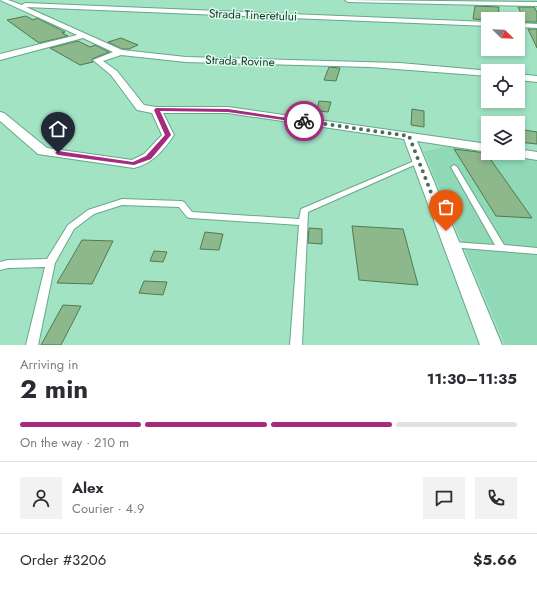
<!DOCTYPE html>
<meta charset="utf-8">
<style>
body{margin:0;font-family:Jost,sans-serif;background:#f2f2f3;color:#2b2b33;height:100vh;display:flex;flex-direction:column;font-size:15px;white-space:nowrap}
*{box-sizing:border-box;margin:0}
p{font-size:13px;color:#7c7c81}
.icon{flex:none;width:22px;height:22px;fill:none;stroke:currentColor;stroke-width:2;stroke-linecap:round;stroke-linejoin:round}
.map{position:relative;height:345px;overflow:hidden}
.sheet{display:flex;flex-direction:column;background:#fff;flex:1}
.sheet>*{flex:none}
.needle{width:26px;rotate:113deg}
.buttons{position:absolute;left:481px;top:12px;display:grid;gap:8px}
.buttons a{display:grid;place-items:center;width:44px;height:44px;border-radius:0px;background:#fff;box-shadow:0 2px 6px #0003;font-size:20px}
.pin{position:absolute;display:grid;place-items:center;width:34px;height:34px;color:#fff;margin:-41px -17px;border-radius:50% 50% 50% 0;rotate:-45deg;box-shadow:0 0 4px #0007}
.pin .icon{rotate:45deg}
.courier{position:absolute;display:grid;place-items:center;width:40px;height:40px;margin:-20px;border:3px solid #a62b7e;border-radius:50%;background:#fff;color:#222;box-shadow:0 1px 5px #0007}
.headline em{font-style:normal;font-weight:700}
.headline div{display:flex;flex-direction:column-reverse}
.headline{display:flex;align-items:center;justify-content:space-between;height:68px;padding:0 20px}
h1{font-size:26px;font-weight:700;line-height:30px}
.bar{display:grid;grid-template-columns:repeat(4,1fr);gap:6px 4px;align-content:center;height:48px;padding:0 20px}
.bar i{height:5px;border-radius:3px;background:#e1e1e2}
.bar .current{background:#a62b7e}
.bar p{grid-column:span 4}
.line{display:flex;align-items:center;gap:10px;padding:0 20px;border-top:1px solid #e1e1e2}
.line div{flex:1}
.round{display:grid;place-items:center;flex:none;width:42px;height:42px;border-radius:0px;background:#f2f2f3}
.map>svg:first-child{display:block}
</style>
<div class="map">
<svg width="537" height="345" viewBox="0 0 537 345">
<rect width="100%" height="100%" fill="#a2e3c4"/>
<path fill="#8fd9b7" d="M 453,144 L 488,150 L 488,153 L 509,153 L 537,158 L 537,345 L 505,345 L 424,152 Z"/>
<path fill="#8cb88b" stroke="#517a50" d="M 475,6 L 499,7 L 498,19 L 488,19 L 488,20 L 473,19 Z
M 518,7 L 534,7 L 537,12 L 537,22 L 525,22 Z
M 26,16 L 33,20 L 37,18 L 65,32 L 62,33 L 68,36 L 39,43 L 7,20 Z
M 528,29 L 537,29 L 537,48 Z
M 121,38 L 138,45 L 129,49 L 122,49 L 108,42 Z
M 78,41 L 90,47 L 95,45 L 109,52 L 92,59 L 93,62 L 80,65 L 50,48 Z
M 329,67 L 340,68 L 336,81 L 324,80 Z
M 319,101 L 331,102 L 328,112 L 317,111 Z
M 412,109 L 424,111 L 424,127 L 411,125 Z
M 518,129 L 537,132 L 537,144 L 518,142 Z
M 454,149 L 486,153 L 532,218 L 496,216 Z
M 352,226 L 403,229 L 418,285 L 359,280 Z
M 309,228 L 322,229 L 322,244 L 308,243 Z
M 205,232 L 223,234 L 219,250 L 200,249 Z
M 82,240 L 113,241 L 92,284 L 57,283 Z
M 154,251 L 167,252 L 163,262 L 150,261 Z
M 144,281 L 167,282 L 163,295 L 139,293 Z
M 63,305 L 81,306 L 61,345 L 41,345 Z"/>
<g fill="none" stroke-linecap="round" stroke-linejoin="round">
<defs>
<path id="service" d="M 500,16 L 502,16 L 503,19 L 499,19 Z
M 419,159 L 422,161 L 421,162 L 308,212 L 302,345 L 290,345 L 299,225 L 190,218 L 187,217 L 179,207 L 122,205 L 94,214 L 74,229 L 55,263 L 38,345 L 26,345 L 45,267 L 8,268 L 0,270 L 0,262 L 8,260 L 47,259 L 68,225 L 88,210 L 122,199 L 181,201 L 184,202 L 192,212 L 299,219 L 301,209 Z
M 454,165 L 457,167 L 504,245 L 537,248 L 537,254 L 449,247 L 448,245 L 449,243 L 452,242 L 495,245 L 451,167 Z"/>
<path id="minor" d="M 0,0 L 8,0 L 22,5 L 25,3 L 488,22 L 488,26 L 26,7 L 122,50 L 186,57 L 400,63 L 491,71 L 488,71 L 488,76 L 370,67 L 186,62 L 121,55 L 103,61 L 117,71 L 144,105 L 156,107 L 228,107 L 488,144 L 488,152 L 417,141 L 502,345 L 480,345 L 404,139 L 228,113 L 163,113 L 174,135 C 164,150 152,164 134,168 L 38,154 L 0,121 L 0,112 L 4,113 L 47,148 L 132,160 L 144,154 L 162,135 L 152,113 L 137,110 L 111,75 L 93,60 L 113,52 L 83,38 L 0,60 L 0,54 L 77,35 Z
M 345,0 L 537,2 L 537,6 L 348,2 Z
M 518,23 L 537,24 L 537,28 L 518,27 Z
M 518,74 L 537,76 L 537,82 L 518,80 Z
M 518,149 L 537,152 L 537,160 L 513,156 L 511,153 L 518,153 Z"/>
</defs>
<use href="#service" stroke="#67a78a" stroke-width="2"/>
<use href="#minor" stroke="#67a78a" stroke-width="2"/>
<use href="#service" fill="#fff" fill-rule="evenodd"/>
<use href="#minor" fill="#fff" fill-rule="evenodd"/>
</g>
<path fill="#a62b7e" d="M 156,108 L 228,109 L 307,121 L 304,123 L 228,112 L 160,111 L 171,135 L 151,159 L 134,165 L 58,155 L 55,153 L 58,151 L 133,162 L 146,156 L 165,135 L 154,110 Z"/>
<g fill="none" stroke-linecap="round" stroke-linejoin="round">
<path stroke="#486f5d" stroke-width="4" stroke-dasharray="0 7.2" d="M 304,121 L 409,136 L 446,231"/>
</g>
<g text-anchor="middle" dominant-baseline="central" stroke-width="3" stroke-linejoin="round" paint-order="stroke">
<g font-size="12" fill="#173126" stroke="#dcfcec">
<text transform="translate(253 15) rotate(2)">Strada Tineretului</text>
<text transform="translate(240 61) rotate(2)">Strada Rovine</text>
</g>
</g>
</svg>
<div class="buttons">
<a><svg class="needle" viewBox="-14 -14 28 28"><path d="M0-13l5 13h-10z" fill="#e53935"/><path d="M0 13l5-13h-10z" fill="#7c7c81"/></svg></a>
<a><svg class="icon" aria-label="locate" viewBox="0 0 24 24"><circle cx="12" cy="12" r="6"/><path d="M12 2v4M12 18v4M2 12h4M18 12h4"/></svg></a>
<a><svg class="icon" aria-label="layers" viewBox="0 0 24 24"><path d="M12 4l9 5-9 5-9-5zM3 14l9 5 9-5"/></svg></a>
</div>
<div class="pin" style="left:446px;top:231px;background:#ea580c"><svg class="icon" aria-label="bag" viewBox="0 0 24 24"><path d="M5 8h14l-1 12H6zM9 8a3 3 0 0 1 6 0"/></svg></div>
<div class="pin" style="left:58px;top:153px;background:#1f2937"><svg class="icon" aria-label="home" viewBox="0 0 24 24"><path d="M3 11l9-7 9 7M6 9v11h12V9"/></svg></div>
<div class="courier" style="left:304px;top:121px"><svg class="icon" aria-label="bike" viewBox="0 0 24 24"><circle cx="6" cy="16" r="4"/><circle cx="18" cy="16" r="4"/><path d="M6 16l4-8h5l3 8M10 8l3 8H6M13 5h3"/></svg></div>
</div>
<section class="sheet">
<div class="headline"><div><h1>2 min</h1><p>Arriving in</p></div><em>11:30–11:35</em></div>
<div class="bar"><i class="current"></i><i class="current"></i><i class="current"></i><i></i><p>On the way · 210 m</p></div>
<div class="line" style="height:72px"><a class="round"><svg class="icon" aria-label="person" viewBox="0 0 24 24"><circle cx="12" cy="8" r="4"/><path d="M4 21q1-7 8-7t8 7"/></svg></a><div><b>Alex</b><p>Courier · 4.9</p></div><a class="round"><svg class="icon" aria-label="chat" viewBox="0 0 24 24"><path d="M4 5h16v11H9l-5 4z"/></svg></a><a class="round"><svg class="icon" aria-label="phone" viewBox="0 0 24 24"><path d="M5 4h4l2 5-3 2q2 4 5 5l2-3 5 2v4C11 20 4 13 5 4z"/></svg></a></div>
<div class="line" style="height:52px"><div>Order #3206</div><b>$5.66</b></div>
</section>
